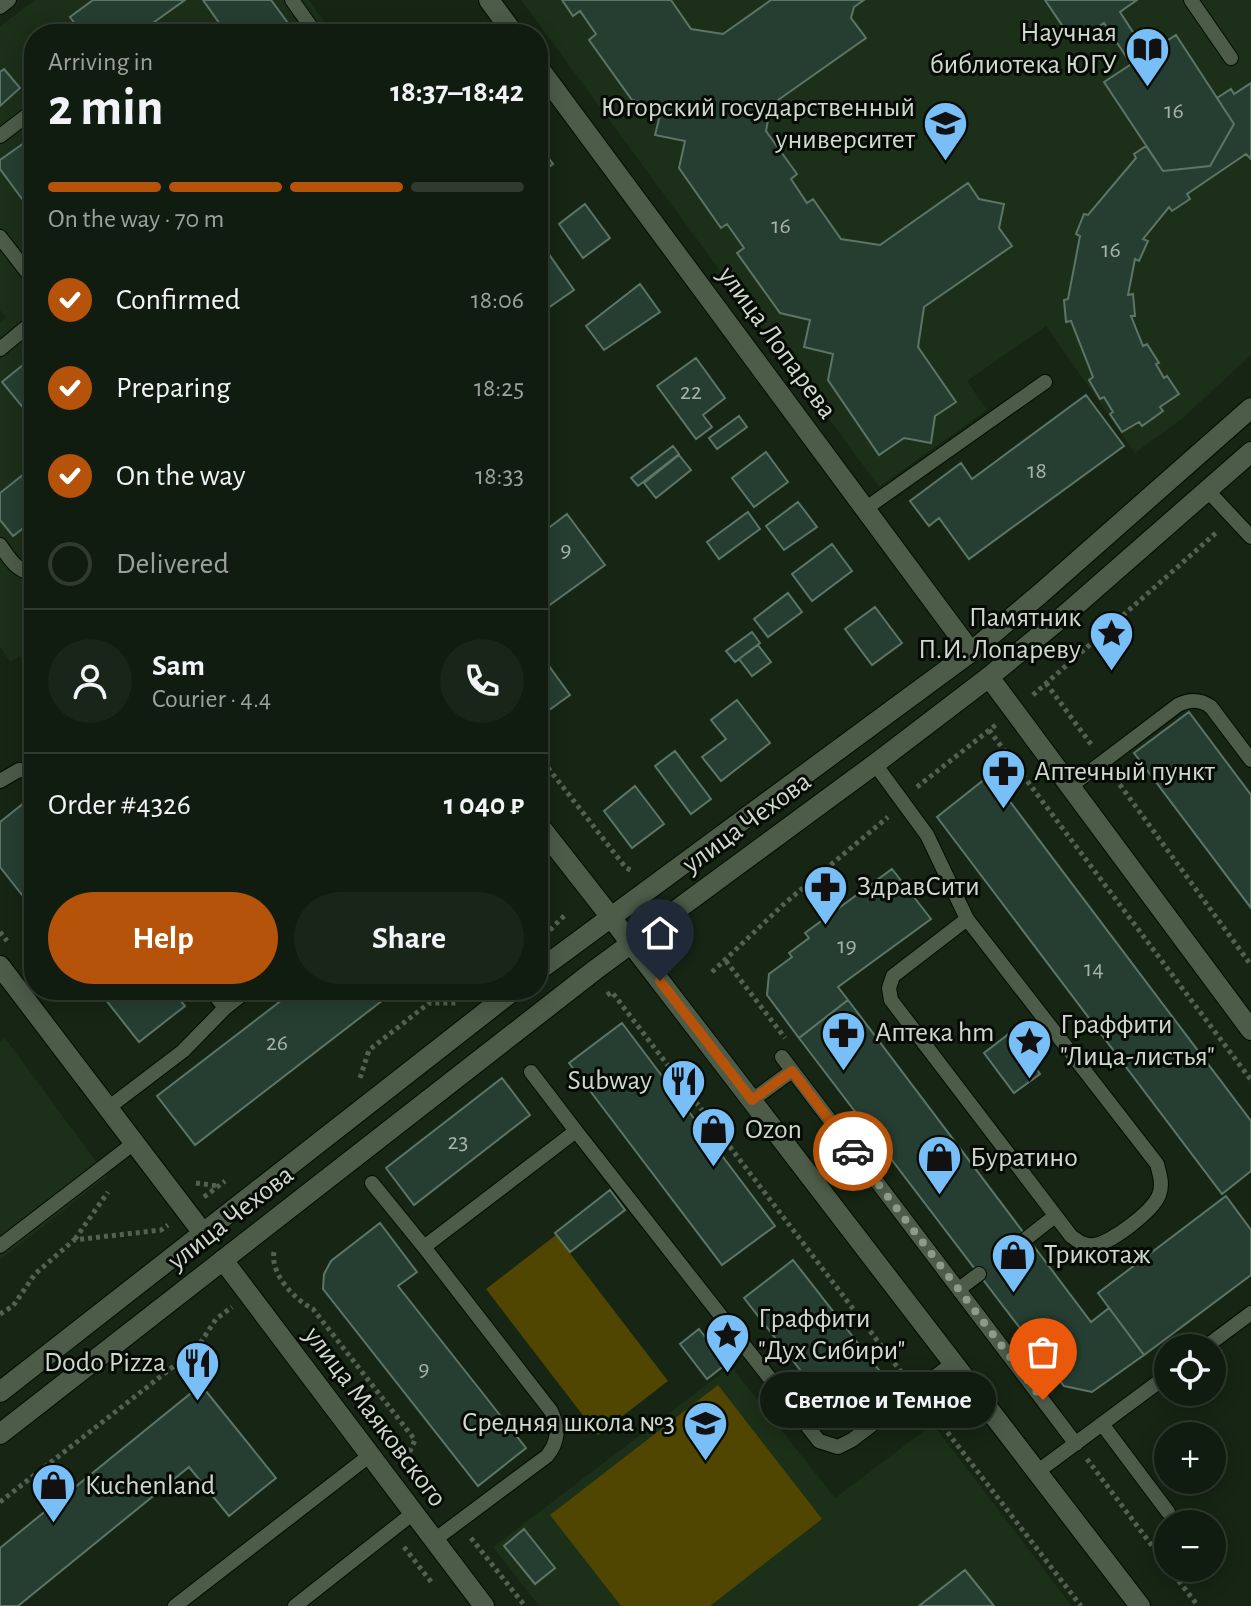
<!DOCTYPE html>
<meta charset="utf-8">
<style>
body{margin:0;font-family:"Alegreya Sans",sans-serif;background:#192518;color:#f1f3f6;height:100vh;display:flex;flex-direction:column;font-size:30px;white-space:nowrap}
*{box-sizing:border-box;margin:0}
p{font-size:26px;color:#9ca19e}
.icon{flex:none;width:44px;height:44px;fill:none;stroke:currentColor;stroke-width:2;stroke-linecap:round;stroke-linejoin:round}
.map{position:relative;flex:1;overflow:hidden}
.drawer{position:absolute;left:24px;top:24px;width:524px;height:976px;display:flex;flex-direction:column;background:#101c0f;border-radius:32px;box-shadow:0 4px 20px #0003,0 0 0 2px #303a2f}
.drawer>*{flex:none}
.buttons{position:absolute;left:1154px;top:1334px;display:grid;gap:16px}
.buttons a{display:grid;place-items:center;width:72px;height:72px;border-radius:50%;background:#101c0f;box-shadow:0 4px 20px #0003,0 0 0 2px #303a2f;font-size:40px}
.pin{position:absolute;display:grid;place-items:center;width:68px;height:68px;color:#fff;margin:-82px -34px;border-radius:50% 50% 50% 0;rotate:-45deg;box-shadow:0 0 8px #0007}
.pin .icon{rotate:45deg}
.courier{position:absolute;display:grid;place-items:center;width:80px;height:80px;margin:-40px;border:6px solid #b45309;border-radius:50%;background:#fff;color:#222;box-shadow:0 2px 10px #0007}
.bubble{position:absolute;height:56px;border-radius:28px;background:#101c0f;box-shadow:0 4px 20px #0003,0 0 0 2px #303a2f;font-size:26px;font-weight:600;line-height:56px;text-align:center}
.overview em{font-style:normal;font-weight:600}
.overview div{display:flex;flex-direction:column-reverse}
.overview{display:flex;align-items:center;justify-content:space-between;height:136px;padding:0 24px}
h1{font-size:52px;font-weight:600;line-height:60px}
.bar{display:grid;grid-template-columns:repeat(4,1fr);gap:12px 8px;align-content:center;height:96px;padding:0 24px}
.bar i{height:10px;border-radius:6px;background:#303a2f}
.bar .on{background:#b45309}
.bar p{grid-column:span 4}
.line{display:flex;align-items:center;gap:20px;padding:0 24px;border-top:2px solid #303a2f}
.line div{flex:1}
.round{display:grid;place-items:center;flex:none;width:84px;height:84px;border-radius:42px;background:#192518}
ol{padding:0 24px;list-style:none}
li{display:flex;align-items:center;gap:24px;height:88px}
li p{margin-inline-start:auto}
li .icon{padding:8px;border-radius:50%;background:#b45309;color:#fff;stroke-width:4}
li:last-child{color:#9ca19e}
li i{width:44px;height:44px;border:4px solid #303a2f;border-radius:50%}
.primary-button{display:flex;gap:16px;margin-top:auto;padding:16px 24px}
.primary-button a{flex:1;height:92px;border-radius:48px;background:#b45309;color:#fff;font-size:32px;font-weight:600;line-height:92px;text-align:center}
.primary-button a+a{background:#192518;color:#f1f3f6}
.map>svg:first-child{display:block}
</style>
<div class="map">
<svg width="1251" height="1606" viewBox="0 0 1251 1606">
<rect width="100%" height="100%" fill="#162514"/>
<path fill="#1c2f18" d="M 35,0 L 309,0 L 333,34 L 34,34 L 34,675 L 20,656 L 10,662 L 0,647 L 0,322 L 6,318 L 0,310 L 0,26 Z
M 521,0 L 1251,0 L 1251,355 L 1183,418 L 1135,453 L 1046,326 L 967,381 L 987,410 L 879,487 Z
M 5,1038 L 107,1176 L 0,1260 L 0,1042 Z
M 731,1366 L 835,1498 L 933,1424 L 1072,1606 L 539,1606 L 493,1547 Z"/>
<path fill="#504602" d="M 556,1235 L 668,1381 L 598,1435 L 486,1289 Z
M 718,1385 L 822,1519 L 710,1606 L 621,1606 L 550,1515 Z"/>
<path fill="#263e32" stroke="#5b7567" stroke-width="2" d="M 93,0 L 185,0 L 146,28 L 151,34 L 82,34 L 70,17 Z
M 203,0 L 271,0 L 296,34 L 227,34 Z
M 562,0 L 671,0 L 691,29 L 723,34 L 771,0 L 864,0 L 854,7 L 851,18 L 866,38 L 771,105 L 766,131 L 797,174 L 791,179 L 807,203 L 813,199 L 841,239 L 880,245 L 968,183 L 979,199 L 1004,204 L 999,228 L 1012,246 L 924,307 L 918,347 L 956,402 L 935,416 L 931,443 L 904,438 L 879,455 L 828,380 L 833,354 L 804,347 L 810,320 L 780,313 L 737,253 L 744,248 L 727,224 L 721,228 L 679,168 L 685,141 L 655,135 L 662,107 L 632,100 L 589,40 L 596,34 L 580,11 L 573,16 Z
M 1045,0 L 1137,0 L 1120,12 L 1147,54 L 1131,64 L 1104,23 L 1074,43 Z
M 1176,35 L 1234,124 L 1210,166 L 1163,171 L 1104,82 Z
M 4,69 L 20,88 L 0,106 L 0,72 Z
M 1251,83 L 1251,159 L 1246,154 L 1187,194 L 1190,199 L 1172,211 L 1169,207 L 1143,239 L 1148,241 L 1139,261 L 1135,259 L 1128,295 L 1133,294 L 1135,316 L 1131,316 L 1143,346 L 1147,344 L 1159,363 L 1156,364 L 1164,378 L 1167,376 L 1179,394 L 1160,407 L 1163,411 L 1142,426 L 1139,422 L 1122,432 L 1110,414 L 1113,412 L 1104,397 L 1100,399 L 1089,380 L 1093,377 L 1071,321 L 1066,322 L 1064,300 L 1068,299 L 1080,236 L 1076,234 L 1084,214 L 1088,215 L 1136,158 L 1134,154 L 1146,146 L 1163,171 L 1210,166 L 1234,124 L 1217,98 L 1231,89 L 1234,94 Z
M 34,136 L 34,215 L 0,169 L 0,160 Z
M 538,144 L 553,164 L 538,175 Z
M 585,204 L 610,238 L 583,258 L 559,224 Z
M 539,240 L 574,290 L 538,315 L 538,241 Z
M 640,284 L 660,312 L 604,350 L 586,326 Z
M 34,356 L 34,421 L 2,382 Z
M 696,358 L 725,398 L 703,415 L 712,427 L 696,439 L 657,386 Z
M 1086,395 L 1124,446 L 969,559 L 939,518 L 929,526 L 910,501 L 961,463 L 972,479 Z
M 739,416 L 747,427 L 717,449 L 709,438 Z
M 673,446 L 679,454 L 638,486 L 631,478 Z
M 766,452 L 788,482 L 754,507 L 732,478 Z
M 679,455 L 691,470 L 656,498 L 644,483 Z
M 34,466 L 34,520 L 13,536 L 0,520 L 0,493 Z
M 798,502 L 817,527 L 784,550 L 766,526 Z
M 748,512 L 760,529 L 719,559 L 707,542 Z
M 567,514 L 605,565 L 540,612 L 538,609 L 538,536 Z
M 832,544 L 852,571 L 812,601 L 792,574 Z
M 788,593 L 802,612 L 768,637 L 754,619 Z
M 875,607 L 902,643 L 872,665 L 845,629 Z
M 752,632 L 760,643 L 735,662 L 726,651 Z
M 758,645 L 771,662 L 752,676 L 739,659 Z
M 549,666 L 570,695 L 538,718 L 538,674 Z
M 737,700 L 770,743 L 721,781 L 702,757 L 726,739 L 711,720 Z
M 1189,712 L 1251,795 L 1251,908 L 1134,753 Z
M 675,751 L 711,799 L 691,814 L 655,766 Z
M 990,775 L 1251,1121 L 1251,1171 L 1222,1194 L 937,817 Z
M 635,786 L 664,824 L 632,848 L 604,811 Z
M 24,803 L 34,816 L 34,910 L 0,867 L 0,822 Z
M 892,869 L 931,919 L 838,987 L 848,1000 L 799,1038 L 767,995 L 769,974 L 792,957 L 789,953 L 809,938 L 805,933 Z
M 98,990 L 172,990 L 185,1006 L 139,1042 Z
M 295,990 L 396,990 L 195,1145 L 157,1096 Z
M 848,1000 L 1091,1322 L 1109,1308 L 1144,1355 L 1092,1392 L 1064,1386 L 799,1038 Z
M 622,1023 L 775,1226 L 722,1265 L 569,1063 Z
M 1010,1033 L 1040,1074 L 1014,1093 L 984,1053 Z
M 502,1078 L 530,1115 L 414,1205 L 386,1168 Z
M 610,1190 L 625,1210 L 570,1252 L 555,1233 Z
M 1226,1196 L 1251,1230 L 1251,1275 L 1144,1355 L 1098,1293 Z
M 380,1223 L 417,1272 L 398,1286 L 526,1448 L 478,1486 L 323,1289 L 324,1274 L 331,1261 Z
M 793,1260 L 886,1379 L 837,1417 L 744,1298 Z
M 699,1329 L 726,1364 L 707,1379 L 680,1344 Z
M 201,1385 L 276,1478 L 229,1516 L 189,1467 L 18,1606 L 0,1606 L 0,1548 Z
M 524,1529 L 555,1568 L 535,1584 L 504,1546 Z
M 965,1570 L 994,1606 L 919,1606 Z"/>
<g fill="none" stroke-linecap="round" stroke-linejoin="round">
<defs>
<path id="lane" d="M 292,0 L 316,34
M 1191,0 L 1231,58
M 0,7 L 9,0
M 173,32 L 175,34
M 0,136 L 34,110
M 0,237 L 34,281
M 0,349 L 34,321
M 1208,491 L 1251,537
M 865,509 L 1045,382
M 0,545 C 10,559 16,571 34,574
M 875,764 L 927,835 L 967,919 L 1157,1164 C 1160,1175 1163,1185 1159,1195 C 1153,1211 1110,1244 1094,1245 C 1084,1246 1079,1242 1071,1236 L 891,1000 L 889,988 L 893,976 L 967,919
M 0,781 L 19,770 L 34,771
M 1071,786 L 1178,705 C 1190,699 1200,699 1211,707 L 1251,760
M 211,990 L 225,1008
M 782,1057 L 1076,1444
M 531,1072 L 576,1131
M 752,1100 L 792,1071
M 108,1108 L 183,1051 L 225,1008 L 248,990
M 372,1183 L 424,1247
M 1027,1238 L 1055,1216
M 0,1246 L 134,1143
M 959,1289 L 979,1274
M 1204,1348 L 1251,1313
M 1102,1424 L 1168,1512
M 1037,1472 L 1168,1375
M 433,1541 L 547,1456 C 559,1441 559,1428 551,1411 L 424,1247 L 576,1131 L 819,1441 L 838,1447 L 852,1440 L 953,1363
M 175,1606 L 369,1456
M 295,1606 L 412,1514"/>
<path id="street" d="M 489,0 L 514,34
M 538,67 L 971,652
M 989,677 L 1251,1030
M 538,824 L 610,916
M 223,1260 L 484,1606"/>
<path id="secondary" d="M 610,916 L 1140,1606
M 0,966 L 203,1233
M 538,971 L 971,652 L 1040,594 L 1251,408
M 0,1392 L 514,990
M 0,1434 L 595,970 L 875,764 L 989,677 L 1066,614 L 1251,452"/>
</defs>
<use href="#lane" stroke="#030d02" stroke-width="16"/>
<use href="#street" stroke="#030d02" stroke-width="22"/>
<use href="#secondary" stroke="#030d02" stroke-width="22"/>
<path stroke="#546152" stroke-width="5" stroke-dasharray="4 4" stroke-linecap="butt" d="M 1046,683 L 1093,747
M 1033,695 L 1217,532
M 989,730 L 1251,1080
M 538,755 L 626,868 L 633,871
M 1115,778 L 1251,965
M 917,787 L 997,724
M 550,930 L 566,914
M 0,932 L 7,941
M 726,961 L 785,1038
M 712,972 L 785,903 L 888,817
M 607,995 L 612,992 L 905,1377
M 360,1078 L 369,1050 L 429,1003 L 457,1003
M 196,1183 L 218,1186
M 204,1197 L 225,1181
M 75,1239 L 108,1192
M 274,1252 C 270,1274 295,1300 313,1309 L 415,1440 L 404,1464
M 0,1314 L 13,1306 L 35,1274 L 74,1240 L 161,1230 L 168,1225
M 928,1407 L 1081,1606
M 1087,1459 L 1168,1567
M 0,1502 L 197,1348 L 216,1319 L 232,1307
M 471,1538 L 525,1606
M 404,1547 L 432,1583
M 1169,1568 L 1198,1606"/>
<use href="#lane" stroke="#4c5c49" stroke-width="14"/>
<use href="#street" stroke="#4c5c49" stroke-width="20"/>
<use href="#secondary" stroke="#4c5c49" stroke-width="20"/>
</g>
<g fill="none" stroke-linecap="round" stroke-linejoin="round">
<path stroke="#8f9a8d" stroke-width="8" stroke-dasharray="0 14.4" d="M 853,1151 L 1043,1400"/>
<path stroke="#b45309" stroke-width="10" d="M 660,981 L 752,1100 L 792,1071 L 853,1151"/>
</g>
<defs>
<symbol id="library-pin" viewBox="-11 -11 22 30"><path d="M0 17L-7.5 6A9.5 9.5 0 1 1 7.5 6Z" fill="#78bff8" stroke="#060c05"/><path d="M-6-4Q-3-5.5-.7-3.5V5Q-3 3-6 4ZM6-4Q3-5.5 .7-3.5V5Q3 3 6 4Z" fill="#111"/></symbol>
<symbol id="university-pin" viewBox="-11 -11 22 30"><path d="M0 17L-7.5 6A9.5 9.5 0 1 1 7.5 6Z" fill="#78bff8" stroke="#060c05"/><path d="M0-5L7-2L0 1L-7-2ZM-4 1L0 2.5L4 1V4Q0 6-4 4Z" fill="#111"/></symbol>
<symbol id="sight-pin" viewBox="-11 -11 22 30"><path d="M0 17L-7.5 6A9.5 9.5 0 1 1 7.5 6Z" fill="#78bff8" stroke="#060c05"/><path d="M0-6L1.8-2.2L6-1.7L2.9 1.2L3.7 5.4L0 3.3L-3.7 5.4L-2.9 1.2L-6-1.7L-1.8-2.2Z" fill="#111"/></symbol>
<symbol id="pharmacy-pin" viewBox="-11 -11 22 30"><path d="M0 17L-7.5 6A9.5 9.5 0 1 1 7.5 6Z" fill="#78bff8" stroke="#060c05"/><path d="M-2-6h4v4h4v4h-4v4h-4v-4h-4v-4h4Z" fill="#111"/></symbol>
<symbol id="restaurant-pin" viewBox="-11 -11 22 30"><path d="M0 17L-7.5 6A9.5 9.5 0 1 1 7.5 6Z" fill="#78bff8" stroke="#060c05"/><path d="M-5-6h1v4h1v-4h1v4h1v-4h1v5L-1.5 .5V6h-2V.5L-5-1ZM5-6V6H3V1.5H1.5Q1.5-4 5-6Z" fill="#111"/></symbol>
<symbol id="shop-pin" viewBox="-11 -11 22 30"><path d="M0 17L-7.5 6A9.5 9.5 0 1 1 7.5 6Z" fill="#78bff8" stroke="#060c05"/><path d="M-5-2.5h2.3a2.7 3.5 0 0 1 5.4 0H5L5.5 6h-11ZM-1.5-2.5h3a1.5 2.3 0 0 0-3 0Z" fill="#111"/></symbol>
<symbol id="school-pin" viewBox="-11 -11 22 30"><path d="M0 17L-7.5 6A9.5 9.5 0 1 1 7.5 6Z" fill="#78bff8" stroke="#060c05"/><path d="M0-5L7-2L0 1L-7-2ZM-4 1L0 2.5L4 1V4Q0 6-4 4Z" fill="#111"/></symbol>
</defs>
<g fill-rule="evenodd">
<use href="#library-pin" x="1122" y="24" width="51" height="69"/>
<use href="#university-pin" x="920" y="98" width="51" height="69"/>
<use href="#sight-pin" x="1086" y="608" width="51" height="69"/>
<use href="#pharmacy-pin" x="978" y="746" width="51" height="69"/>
<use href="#pharmacy-pin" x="800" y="862" width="51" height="69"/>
<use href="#pharmacy-pin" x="818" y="1008" width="51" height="69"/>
<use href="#sight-pin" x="1004" y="1016" width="51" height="69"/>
<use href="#restaurant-pin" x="658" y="1056" width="51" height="69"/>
<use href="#shop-pin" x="688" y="1104" width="51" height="69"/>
<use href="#shop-pin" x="914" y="1132" width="51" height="69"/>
<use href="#shop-pin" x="988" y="1230" width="51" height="69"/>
<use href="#sight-pin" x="702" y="1310" width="51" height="69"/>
<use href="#restaurant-pin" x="172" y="1338" width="51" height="69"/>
<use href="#school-pin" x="680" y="1398" width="51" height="69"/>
<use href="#shop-pin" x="28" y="1460" width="51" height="69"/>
</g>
<g text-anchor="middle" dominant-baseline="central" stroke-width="6" stroke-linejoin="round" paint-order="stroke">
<g font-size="24" fill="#a6b2a7">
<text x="1174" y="111">16</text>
<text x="781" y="226">16</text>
<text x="1111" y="250">16</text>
<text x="691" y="392">22</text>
<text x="1037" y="471">18</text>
<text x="566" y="550">9</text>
<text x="847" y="946">19</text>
<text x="1094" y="969">14</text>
<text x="277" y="1043">26</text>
<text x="458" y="1142">23</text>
<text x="424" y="1369">9</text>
</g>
<g font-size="28" fill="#d0d9ce" stroke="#060c05" text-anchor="start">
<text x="1117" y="33" text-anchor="end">Научная<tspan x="1117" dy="32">библиотека ЮГУ</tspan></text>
<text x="915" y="108" text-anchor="end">Югорский государственный<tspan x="915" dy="32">университет</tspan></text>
<text x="1081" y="618" text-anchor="end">Памятник<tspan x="1081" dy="32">П.И. Лопареву</tspan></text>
<text x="1034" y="772">Аптечный пункт</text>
<text x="857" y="887">ЗдравСити</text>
<text x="1060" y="1025">Граффити<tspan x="1060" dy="32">"Лица-листья"</tspan></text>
<text x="875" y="1033">Аптека hm</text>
<text x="652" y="1081" text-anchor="end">Subway</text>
<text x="745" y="1130">Ozon</text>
<text x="970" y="1158">Буратино</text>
<text x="1044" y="1255">Трикотаж</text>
<text x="758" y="1319">Граффити<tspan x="758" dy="32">"Дух Сибири"</tspan></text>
<text x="166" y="1363" text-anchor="end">Dodo Pizza</text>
<text x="675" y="1423" text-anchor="end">Средняя школа №3</text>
<text x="85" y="1486">Kuchenland</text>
</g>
<g font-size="28" fill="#d0d9ce" stroke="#060c05">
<text transform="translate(777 343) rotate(54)">улица Лопарева</text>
<text transform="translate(747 823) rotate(-36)">улица Чехова</text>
<text transform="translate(231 1218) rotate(-38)">улица Чехова</text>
<text transform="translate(375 1417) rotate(53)">улица Маяковского</text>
</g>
</g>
</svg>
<div class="buttons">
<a><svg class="icon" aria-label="locate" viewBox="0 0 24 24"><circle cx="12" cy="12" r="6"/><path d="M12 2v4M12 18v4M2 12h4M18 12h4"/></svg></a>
<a>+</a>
<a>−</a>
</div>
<div class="pin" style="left:1043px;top:1400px;background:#ea580c"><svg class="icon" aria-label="bag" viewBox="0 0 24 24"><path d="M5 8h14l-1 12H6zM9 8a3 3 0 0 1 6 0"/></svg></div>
<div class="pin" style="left:660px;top:981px;background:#1f2937"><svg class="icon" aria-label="home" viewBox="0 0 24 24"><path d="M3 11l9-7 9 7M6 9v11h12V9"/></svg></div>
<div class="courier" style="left:853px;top:1151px"><svg class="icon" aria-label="car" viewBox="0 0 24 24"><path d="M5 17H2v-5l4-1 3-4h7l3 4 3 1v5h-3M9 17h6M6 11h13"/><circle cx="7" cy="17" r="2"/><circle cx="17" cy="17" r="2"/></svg></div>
<div class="bubble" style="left:760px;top:1372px;width:236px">Светлое и Темное</div>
<section class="drawer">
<div class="overview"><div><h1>2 min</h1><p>Arriving in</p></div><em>18:37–18:42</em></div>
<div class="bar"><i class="on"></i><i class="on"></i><i class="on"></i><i></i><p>On the way · 70 m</p></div>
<ol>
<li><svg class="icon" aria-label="check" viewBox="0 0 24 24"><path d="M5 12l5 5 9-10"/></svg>Confirmed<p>18:06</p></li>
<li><svg class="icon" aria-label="check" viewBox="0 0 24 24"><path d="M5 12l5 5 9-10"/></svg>Preparing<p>18:25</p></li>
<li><svg class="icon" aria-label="check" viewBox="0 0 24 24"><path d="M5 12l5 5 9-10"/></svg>On the way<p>18:33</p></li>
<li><i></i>Delivered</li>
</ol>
<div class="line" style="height:144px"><a class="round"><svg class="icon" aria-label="person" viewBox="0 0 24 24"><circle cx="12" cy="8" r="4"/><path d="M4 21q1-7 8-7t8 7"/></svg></a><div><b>Sam</b><p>Courier · 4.4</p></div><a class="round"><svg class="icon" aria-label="phone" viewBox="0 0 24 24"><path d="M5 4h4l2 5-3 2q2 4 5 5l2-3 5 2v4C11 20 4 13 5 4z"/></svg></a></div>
<div class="line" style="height:104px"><div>Order #4326</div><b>1 040 ₽</b></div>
<div class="primary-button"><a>Help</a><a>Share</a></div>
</section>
</div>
